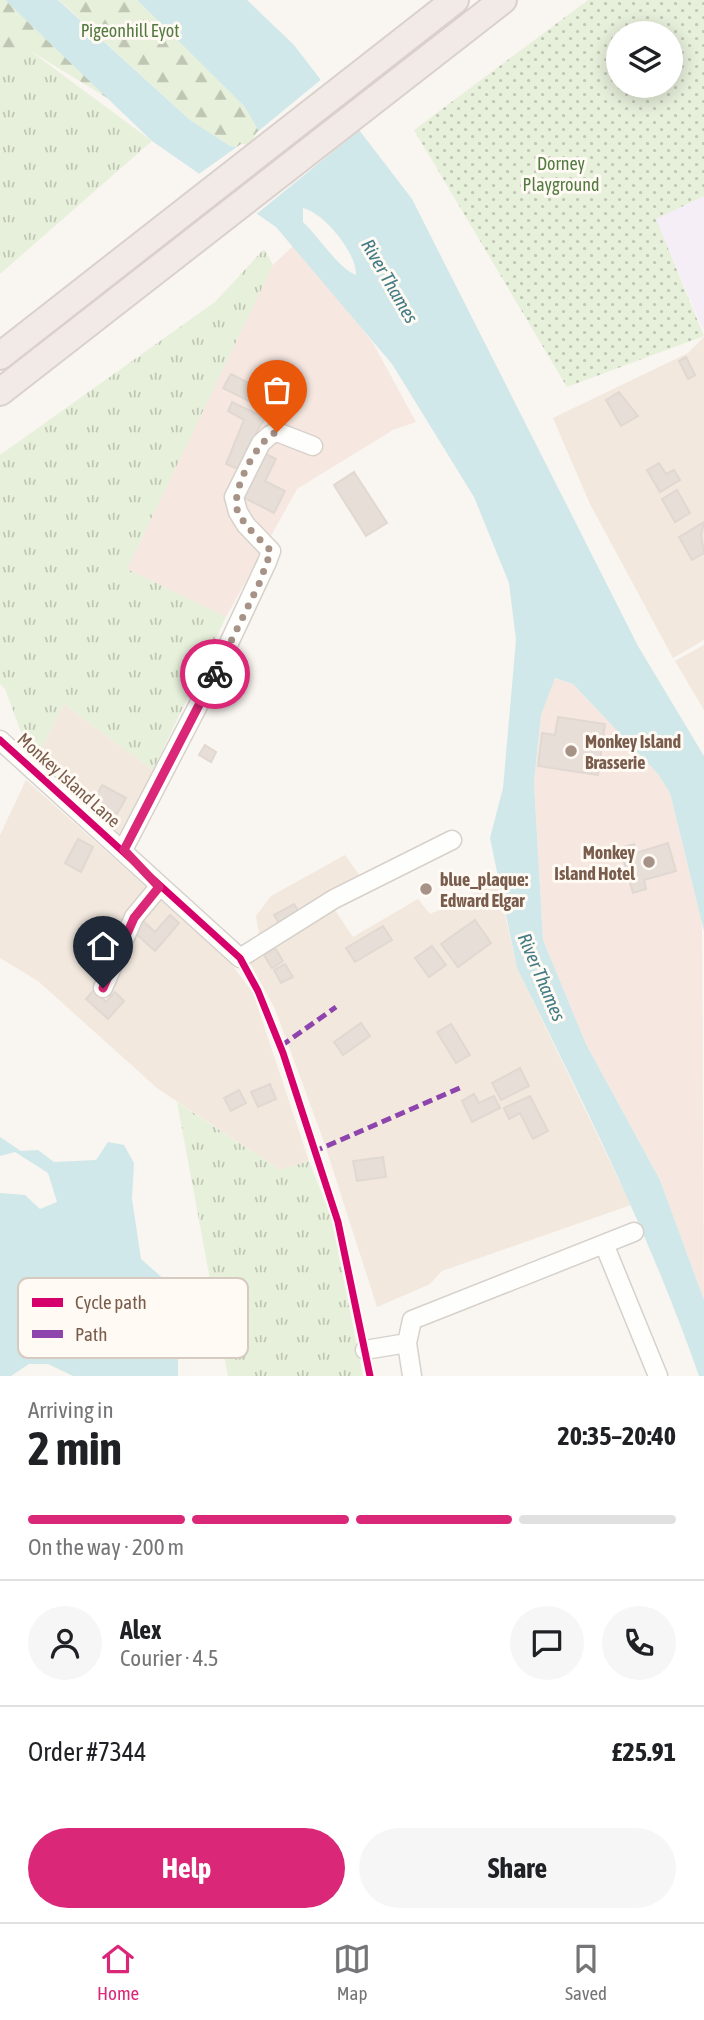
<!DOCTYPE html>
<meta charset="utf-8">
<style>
body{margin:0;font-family:"Asap Condensed",sans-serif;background:#f6f6f6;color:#202124;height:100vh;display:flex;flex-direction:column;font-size:26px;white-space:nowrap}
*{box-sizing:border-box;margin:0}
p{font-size:23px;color:#757577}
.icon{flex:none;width:38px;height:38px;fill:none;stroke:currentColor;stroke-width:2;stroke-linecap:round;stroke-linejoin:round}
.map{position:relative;height:1376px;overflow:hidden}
.drawer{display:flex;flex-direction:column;background:#fff;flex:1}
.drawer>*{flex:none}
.tools{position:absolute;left:606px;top:21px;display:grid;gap:14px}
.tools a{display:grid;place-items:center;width:77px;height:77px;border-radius:50%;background:#fff;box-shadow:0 4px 18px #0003;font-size:35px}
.pin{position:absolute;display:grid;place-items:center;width:60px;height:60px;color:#fff;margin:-72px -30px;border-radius:50% 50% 50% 0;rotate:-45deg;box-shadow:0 0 7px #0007}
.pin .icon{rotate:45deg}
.courier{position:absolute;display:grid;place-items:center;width:70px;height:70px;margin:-35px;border:5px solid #db2777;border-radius:50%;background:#fff;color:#222;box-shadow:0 2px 9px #0007}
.summary em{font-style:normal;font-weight:700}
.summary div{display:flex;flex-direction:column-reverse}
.summary{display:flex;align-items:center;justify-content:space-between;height:119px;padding:0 28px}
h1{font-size:46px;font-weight:700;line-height:52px}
.bar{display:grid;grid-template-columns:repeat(4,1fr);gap:10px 7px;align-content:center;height:84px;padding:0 28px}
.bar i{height:9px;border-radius:5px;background:#e0e0e0}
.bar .selected{background:#db2777}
.bar p{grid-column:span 4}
.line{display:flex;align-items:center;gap:18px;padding:0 28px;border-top:2px solid #e0e0e0}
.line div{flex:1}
.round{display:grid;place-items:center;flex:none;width:74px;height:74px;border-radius:37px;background:#f6f6f6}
.cta{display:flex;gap:14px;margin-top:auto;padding:14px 28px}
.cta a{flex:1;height:80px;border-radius:42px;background:#db2777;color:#fff;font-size:28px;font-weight:700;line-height:80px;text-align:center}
.cta a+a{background:#f6f6f6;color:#202124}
.menu{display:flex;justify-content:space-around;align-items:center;height:98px;border-top:2px solid #e0e0e0;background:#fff;font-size:19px;color:#757577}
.menu a{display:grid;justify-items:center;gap:4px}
.menu .selected{color:#db2777}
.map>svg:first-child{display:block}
</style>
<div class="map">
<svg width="704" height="1376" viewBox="0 0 704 1376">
<defs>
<pattern id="grass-tufts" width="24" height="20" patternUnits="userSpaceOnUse" patternTransform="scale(1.75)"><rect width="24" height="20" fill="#e7f0db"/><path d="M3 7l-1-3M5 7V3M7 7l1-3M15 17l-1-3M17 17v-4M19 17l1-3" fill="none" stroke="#c0c6b4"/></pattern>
<pattern id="forest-firs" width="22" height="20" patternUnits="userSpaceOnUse" patternTransform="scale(1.75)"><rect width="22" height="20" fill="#e7f0db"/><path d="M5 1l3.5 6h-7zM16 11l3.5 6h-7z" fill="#c0c6b4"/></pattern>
<pattern id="park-dots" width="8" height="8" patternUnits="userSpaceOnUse" patternTransform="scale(1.75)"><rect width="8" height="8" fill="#e7f0db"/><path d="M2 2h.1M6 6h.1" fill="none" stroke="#c0c6b4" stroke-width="1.8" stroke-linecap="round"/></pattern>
</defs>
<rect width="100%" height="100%" fill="#f9f5f0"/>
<path fill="#f2e8de" d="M 704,337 L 704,640 L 673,658 L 590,504 L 553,418 L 688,353 Z
M 704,645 L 704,710 L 675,661 Z
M 64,704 L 153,770 L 120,835 L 36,759 Z
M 26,780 L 230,962 L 253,993 L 309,1161 L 280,1170 L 157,1088 L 38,981 L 0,958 L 0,835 Z
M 345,855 L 362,879 L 260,939 L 256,916 L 271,896 Z
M 498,883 L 517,968 L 631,1205 L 442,1271 L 430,1284 L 377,1307 L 323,1139 L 275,1009 L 249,961 L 333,907 L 353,937 L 418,899 L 430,914 Z"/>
<path fill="#f6e8e1" d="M 296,243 L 373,343 L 416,422 L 393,430 L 297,489 L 226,617 L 127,569 L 273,265 Z
M 554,678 L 573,684 L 658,774 L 670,793 L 702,922 L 704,1300 L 660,1180 L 586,1044 L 543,940 L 534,782 L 541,715 Z"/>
<path fill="#f6eef6" d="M 704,196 L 704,331 L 655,218 Z"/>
<path fill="url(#grass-tufts)" d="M 29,50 L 152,141 L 0,274 L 0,65 Z
M 264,249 L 273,265 L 127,569 L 226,617 L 153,770 L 64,704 L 36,759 L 25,743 L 5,689 L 0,684 L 0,455 L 215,302 Z
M 177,1102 L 280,1170 L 309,1161 L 331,1217 L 363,1376 L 228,1376 Z"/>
<path fill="url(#forest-firs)" d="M 0,0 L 5,0 L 109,99 L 29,50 L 0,65 Z
M 59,0 L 137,0 L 244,106 L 260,133 L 252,149 L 230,146 L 190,120 Z"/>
<path fill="url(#park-dots)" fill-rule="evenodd" d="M 588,0 L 704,0 L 704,196 L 656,219 L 704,336 L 567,387 L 414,130 ZM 618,33 L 670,33 L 670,86 L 618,86 Z"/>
<path fill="#d0e8ea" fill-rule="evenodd" d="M 5,0 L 58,0 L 190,120 L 230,146 L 252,149 L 260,133 L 244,106 L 137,0 L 247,0 L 294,45 L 412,199 L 638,646 L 704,756 L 704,931 L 670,793 L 658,774 L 573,684 L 555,678 L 541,715 L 534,782 L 543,940 L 586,1044 L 660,1180 L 704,1300 L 704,1376 L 699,1376 C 650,1235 583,1102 517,968 L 490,838 L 503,788 L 516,640 L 509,583 L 474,497 L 392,364 L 276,227 L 152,141 ZM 303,208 C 324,213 357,253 356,275 C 338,268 319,237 303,222 Z
M 0,1137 L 21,1151 L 38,1150 L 54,1162 L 96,1160 L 108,1142 L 124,1145 L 134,1163 L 132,1199 L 141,1259 L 165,1280 L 166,1307 L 178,1337 L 178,1376 L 73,1376 L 48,1364 L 29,1364 L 11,1376 L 0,1376 L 0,1193 L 25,1195 L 40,1209 L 57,1202 L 48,1173 L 15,1152 L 0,1156 Z"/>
<path fill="#f9f5f0" d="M 323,78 L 362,128 L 254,216 L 196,176 L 241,144 L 250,145 L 256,133 Z"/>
<path fill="#e6ded7" stroke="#e2d8d2" stroke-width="2" d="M 686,357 L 695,375 L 688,379 L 679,361 Z
M 231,374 L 277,397 L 269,411 L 223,388 Z
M 619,392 L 638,416 L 621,426 L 606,400 Z
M 232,402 L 265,418 L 246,450 L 249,452 L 240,470 L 226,464 L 244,420 L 228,411 Z
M 264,453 L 276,459 L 265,481 L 285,491 L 274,513 L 237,494 Z
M 659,463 L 666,474 L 674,470 L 680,480 L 660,492 L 647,470 Z
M 354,472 L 387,523 L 366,536 L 334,485 Z
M 677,490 L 690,513 L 675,522 L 662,499 Z
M 704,522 L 701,535 L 704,553 L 692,560 L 679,537 Z
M 558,717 L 605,724 L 598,775 L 538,766 L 542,733 L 555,735 Z
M 205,745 L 216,752 L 211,762 L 199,755 Z
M 102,785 L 126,798 L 117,814 L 94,801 Z
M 78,839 L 93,847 L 81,872 L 65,863 Z
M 668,843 L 676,871 L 644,880 L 646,889 L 633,893 L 620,848 L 634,844 L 636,853 Z
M 294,904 L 300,914 L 280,925 L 274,915 Z
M 170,915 L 179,923 L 155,951 L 134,932 L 143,921 L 155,932 Z
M 94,920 L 115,930 L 110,941 L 100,937 L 95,948 L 83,943 Z
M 475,920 L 491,943 L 458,967 L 441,944 Z
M 383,926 L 392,940 L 355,962 L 346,948 Z
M 432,946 L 446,965 L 429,977 L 415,958 Z
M 275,948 L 283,961 L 272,968 L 264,955 Z
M 285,964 L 293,977 L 281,983 L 274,970 Z
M 94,990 L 106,1002 L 115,992 L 124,1001 L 108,1019 L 86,999 Z
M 361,1023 L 370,1036 L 343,1055 L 334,1042 Z
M 451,1024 L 470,1055 L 456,1063 L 437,1032 Z
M 520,1068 L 529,1086 L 501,1100 L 492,1083 Z
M 270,1084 L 276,1099 L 258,1107 L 251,1092 Z
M 239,1090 L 246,1103 L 231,1111 L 224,1098 Z
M 474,1094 L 479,1103 L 494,1096 L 500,1108 L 472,1122 L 462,1101 Z
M 530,1096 L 548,1131 L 533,1139 L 520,1113 L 509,1119 L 504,1108 Z
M 383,1157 L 386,1177 L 357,1181 L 353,1161 Z"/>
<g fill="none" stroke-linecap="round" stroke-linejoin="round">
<defs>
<path id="minor" d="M 0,740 L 240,958 L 334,899 L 452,840
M 123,850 L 213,677 L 267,562 L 271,551 L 246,525 L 238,512 L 234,497 L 261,443 L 270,435 L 277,432 L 313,446
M 103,988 L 134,917 L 159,887
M 604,1244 L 658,1376
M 365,1350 L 407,1343
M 412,1376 L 407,1343 L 412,1320 L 634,1232"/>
<path id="highway" d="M 0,356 L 455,0
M 0,392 L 503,0"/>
</defs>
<use href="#minor" stroke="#d7d1cb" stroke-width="21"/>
<use href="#highway" stroke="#dad1cc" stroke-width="30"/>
<use href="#minor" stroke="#fefefd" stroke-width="18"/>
<use href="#highway" stroke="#f2eae7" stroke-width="26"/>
<path stroke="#8e44ad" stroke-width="5" stroke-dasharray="10 5" stroke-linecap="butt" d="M 281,1046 L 336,1007
M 313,1152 L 462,1087"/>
<defs>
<path id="cycleway" d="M 0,740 L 240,958 L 258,991 L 283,1053 L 338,1222 L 370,1376
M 103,988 L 134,917 L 159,887"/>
</defs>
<use href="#cycleway" stroke="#fffaf3" stroke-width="11"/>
<use href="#cycleway" stroke="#d6006c" stroke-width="7"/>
</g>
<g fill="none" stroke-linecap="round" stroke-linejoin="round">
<path stroke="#a69286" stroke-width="7" stroke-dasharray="0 12.6" d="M 215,674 L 259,584 L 271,551 C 260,539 245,527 238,512 C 229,493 258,438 277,432"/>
<path stroke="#db2777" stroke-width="9" d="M 103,988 L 134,918 L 159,887 L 124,850 L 215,674"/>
</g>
<g fill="#a69286" stroke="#fffaf3" stroke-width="2.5">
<circle cx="571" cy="751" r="7"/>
<circle cx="649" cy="862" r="7"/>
<circle cx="426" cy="889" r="7"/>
</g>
<g text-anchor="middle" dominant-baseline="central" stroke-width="6" stroke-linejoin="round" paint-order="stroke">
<g font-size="18" fill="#537a41" stroke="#fffaf3">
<text x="130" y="30">Pigeonhill Eyot</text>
<text x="561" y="163">Dorney<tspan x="561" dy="21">Playground</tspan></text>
</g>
<g font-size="18" font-weight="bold" fill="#7a5c4d" stroke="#fffaf3" text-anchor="start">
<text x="585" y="741">Monkey Island<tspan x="585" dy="21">Brasserie</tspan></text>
<text x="635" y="852" text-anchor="end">Monkey<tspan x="635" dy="21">Island Hotel</tspan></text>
<text x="440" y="879">blue_plaque:<tspan x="440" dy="21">Edward Elgar</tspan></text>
</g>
<g font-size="18" fill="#7a5c4d" stroke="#fffaf3">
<text transform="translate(69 780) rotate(42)">Monkey Island Lane</text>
</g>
<g font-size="19" font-style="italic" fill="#437c86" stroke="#fffaf3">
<text transform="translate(390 281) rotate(60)">River Thames</text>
<text transform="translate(542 977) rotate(67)">River Thames</text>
</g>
</g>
<rect x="18" y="1278" width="230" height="80" rx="10" fill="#fffaf3" stroke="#d7cbc1" stroke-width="2"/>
<rect x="32" y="1298" width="31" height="9" fill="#d6006c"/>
<rect x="32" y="1330" width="31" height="8" fill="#8e44ad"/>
<g font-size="19" fill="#7a5c4d">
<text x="75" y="1309">Cycle path</text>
<text x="75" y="1341">Path</text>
</g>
</svg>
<div class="tools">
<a><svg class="icon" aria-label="layers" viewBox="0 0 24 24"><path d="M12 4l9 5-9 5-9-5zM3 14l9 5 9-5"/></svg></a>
</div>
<div class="pin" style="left:277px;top:432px;background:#ea580c"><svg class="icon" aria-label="bag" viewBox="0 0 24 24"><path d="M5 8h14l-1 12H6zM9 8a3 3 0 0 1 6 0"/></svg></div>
<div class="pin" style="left:103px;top:988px;background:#1f2937"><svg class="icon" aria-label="home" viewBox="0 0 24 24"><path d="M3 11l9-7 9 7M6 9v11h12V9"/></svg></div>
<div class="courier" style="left:215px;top:674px"><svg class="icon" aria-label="bike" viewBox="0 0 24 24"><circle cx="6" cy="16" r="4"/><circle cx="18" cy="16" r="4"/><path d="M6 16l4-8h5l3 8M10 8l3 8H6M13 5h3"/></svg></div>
</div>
<section class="drawer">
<div class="summary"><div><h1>2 min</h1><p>Arriving in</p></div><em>20:35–20:40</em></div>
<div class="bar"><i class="selected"></i><i class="selected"></i><i class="selected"></i><i></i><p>On the way · 200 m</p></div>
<div class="line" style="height:126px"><a class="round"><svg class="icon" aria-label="person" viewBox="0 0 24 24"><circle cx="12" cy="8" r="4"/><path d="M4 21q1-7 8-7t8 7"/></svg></a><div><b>Alex</b><p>Courier · 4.5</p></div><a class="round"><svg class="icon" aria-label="chat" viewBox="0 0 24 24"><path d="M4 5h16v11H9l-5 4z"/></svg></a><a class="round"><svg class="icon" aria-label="phone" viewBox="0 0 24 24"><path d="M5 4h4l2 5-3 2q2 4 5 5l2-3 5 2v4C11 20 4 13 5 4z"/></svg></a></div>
<div class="line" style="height:91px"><div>Order #7344</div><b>£25.91</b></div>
<div class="cta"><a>Help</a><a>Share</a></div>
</section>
<nav class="menu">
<a class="selected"><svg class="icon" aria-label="home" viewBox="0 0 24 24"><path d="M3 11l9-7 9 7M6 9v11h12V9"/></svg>Home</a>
<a><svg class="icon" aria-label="map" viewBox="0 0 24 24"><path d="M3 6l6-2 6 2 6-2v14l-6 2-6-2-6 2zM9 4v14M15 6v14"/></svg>Map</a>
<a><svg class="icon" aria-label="saved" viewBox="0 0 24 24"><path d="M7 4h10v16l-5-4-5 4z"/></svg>Saved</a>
</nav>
